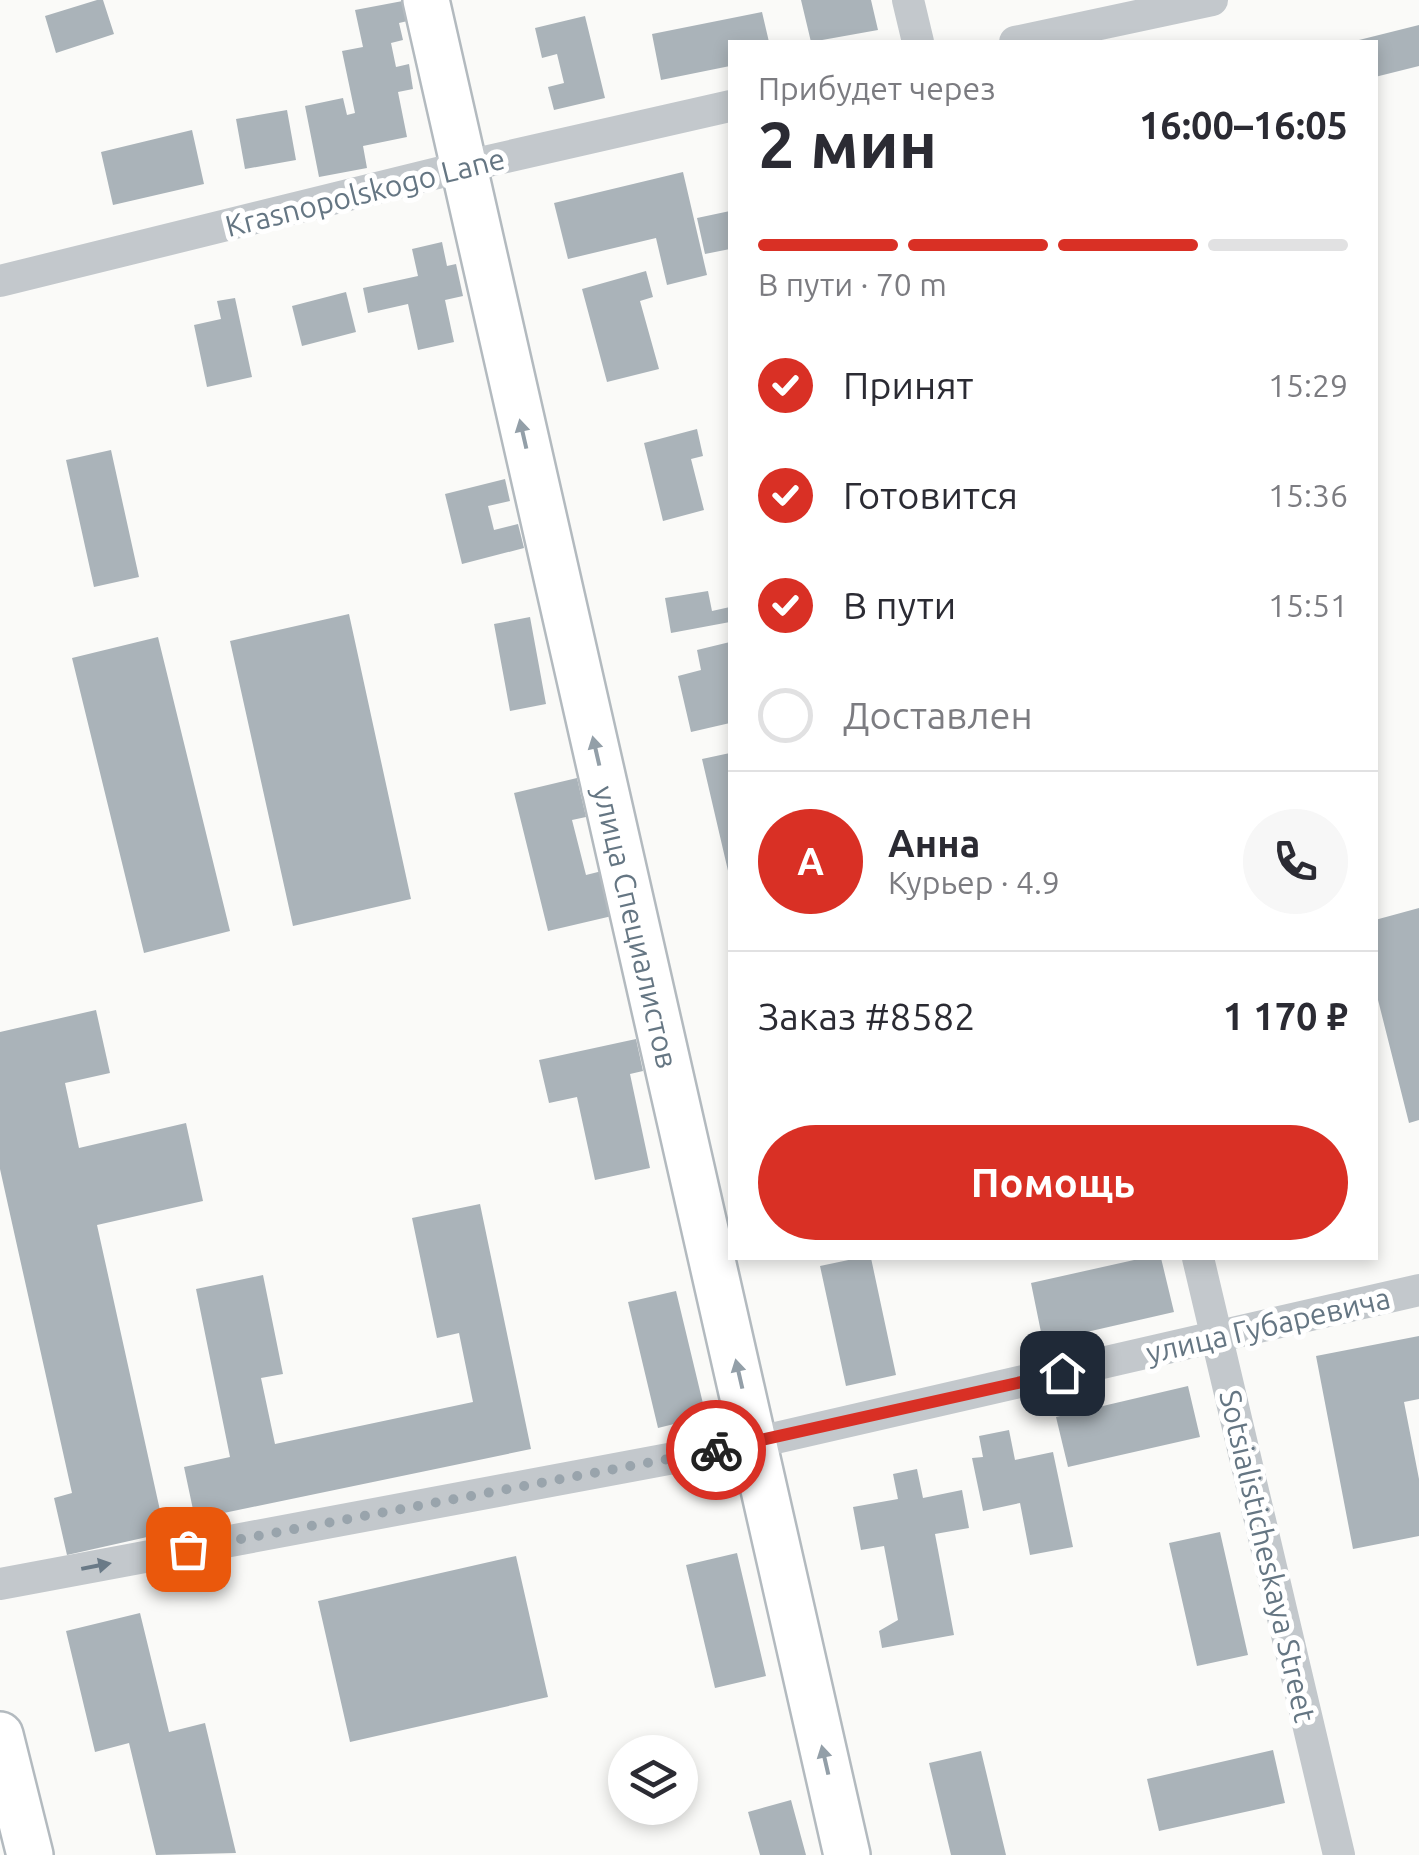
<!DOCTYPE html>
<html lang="ru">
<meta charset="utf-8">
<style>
body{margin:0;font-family:Ubuntu,sans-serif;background:#f7f7f7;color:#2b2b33;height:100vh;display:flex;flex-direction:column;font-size:38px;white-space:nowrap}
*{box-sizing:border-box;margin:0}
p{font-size:32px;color:#7c7c81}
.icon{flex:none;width:55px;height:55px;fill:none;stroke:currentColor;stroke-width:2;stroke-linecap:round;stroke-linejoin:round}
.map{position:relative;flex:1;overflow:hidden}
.details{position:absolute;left:728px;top:40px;width:650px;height:1220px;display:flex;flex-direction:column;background:#fff;border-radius:0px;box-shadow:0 5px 15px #0003}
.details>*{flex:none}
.tools{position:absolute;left:608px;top:1735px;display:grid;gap:20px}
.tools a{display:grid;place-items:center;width:90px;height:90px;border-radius:50%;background:#fff;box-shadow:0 5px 15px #0003;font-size:50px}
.pin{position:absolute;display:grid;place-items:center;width:85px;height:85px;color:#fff;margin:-42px;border-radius:20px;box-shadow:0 5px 15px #0006}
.courier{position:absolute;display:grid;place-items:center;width:100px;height:100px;margin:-50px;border:8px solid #d93025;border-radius:50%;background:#fff;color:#222;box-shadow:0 2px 12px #0007}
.summary em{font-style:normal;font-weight:700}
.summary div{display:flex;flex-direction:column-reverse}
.summary{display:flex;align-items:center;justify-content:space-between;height:170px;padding:0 30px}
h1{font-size:65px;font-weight:700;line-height:75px}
.bar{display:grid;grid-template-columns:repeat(4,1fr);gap:15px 10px;align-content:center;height:120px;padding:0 30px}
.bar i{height:12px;border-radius:8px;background:#e1e1e2}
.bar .on{background:#d93025}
.bar p{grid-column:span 4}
.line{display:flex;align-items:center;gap:25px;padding:0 30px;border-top:2px solid #e1e1e2}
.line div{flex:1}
.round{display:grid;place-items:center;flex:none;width:105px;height:105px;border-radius:52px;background:#f7f7f7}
ol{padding:0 30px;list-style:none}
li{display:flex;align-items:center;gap:30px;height:110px}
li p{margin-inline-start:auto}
li .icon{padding:10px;border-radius:50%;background:#d93025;color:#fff;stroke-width:4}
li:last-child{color:#7c7c81}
li i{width:55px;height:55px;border:5px solid #e1e1e2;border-radius:50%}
.action{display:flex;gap:20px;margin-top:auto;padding:20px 30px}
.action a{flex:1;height:115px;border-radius:60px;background:#d93025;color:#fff;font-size:40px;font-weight:700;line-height:115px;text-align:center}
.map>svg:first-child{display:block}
</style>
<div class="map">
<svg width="1419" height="1855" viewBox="0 0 1419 1855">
<rect width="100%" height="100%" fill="#fafaf8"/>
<path fill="#aab3b9" d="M 97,0 L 103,0 L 114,34 L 56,53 L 45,16 Z
M 408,0 L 412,20 L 399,23 L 403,40 L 391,43 L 396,67 L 409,64 L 413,89 L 398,92 L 407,137 L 363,146 L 367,168 L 319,177 L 305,106 L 343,98 L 347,115 L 355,113 L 342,51 L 363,47 L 355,10 Z
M 801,0 L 871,0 L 878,30 L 811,42 Z
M 762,12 L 769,42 L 730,42 L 730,66 L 661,80 L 652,34 Z
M 585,16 L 605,98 L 554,110 L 548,87 L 564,83 L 557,54 L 542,58 L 535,28 Z
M 1419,25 L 1419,66 L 1375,77 L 1375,42 L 1351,42 Z
M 287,110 L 296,160 L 245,169 L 236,119 Z
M 192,130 L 204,184 L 113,205 L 101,152 Z
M 683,172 L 707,275 L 667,285 L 656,238 L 568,259 L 554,203 Z
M 730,211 L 730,249 L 705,254 L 697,218 Z
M 442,242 L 447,266 L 456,264 L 463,296 L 445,300 L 454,342 L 418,350 L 408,304 L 368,313 L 363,288 L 418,276 L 412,249 Z
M 646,271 L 653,297 L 640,301 L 659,369 L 607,382 L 582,289 Z
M 346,292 L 356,332 L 302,346 L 292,306 Z
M 235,298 L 252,377 L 207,387 L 194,325 L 221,319 L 217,301 Z
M 697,429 L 703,456 L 691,459 L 704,510 L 663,521 L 644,443 Z
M 111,450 L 139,577 L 94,587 L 66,460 Z
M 505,479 L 510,501 L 488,506 L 494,530 L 518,524 L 524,548 L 462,564 L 445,494 Z
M 708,591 L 712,611 L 730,607 L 730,622 L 671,633 L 665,598 Z
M 349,614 L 411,899 L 293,926 L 230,641 Z
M 530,617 L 546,704 L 510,711 L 494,624 Z
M 158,637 L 230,931 L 144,953 L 72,658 Z
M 730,642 L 730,723 L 691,732 L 678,676 L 701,670 L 697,650 Z
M 730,753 L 730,875 L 729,875 L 702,759 Z
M 577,778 L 586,817 L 572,820 L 586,875 L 602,871 L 612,916 L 548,931 L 514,793 Z
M 1419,908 L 1419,1120 L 1409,1123 L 1375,988 L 1375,920 Z
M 96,1010 L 110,1073 L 65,1083 L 79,1148 L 186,1123 L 203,1201 L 97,1225 L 165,1533 L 67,1555 L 54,1498 L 72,1493 L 0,1169 L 0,1032 Z
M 636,1039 L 643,1071 L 630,1074 L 650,1168 L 595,1180 L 577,1097 L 549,1103 L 539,1060 Z
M 480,1204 L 531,1449 L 195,1519 L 184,1467 L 230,1457 L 196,1289 L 263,1275 L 283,1374 L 261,1378 L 275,1444 L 473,1402 L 459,1333 L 437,1338 L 412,1218 Z
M 858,1258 L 871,1258 L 896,1375 L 846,1386 L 820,1266 Z
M 1143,1258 L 1161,1258 L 1174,1312 L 1043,1342 L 1031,1283 Z
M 676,1291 L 706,1416 L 658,1428 L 628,1302 Z
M 1419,1336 L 1419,1399 L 1404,1402 L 1419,1479 L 1419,1536 L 1353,1549 L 1316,1356 Z
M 1188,1386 L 1200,1437 L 1068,1467 L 1056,1417 Z
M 1009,1430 L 1015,1460 L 1053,1452 L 1073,1547 L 1030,1555 L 1020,1503 L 983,1511 L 972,1458 L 983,1457 L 979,1436 Z
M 917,1469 L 923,1498 L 962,1490 L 969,1528 L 935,1534 L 954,1635 L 882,1648 L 879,1631 L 898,1620 L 884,1546 L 861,1550 L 853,1507 L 898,1499 L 893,1474 Z
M 1220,1532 L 1248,1655 L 1197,1666 L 1169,1543 Z
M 737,1553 L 766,1676 L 715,1688 L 686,1565 Z
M 516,1556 L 548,1697 L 350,1742 L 318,1601 Z
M 140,1613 L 169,1732 L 205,1723 L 236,1853 L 156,1855 L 129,1743 L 95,1752 L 66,1631 Z
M 1273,1750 L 1285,1803 L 1159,1831 L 1147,1779 Z
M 981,1751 L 1006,1855 L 951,1855 L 929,1763 Z
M 791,1800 L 806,1855 L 760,1855 L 748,1812 Z"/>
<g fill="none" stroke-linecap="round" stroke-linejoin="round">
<defs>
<path id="secondary" d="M 426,0 L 847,1855
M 0,1735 L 30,1855"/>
</defs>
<use href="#secondary" stroke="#b3babf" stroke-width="50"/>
<path stroke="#c3c8cc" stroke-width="32" d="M 908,0 L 918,42
M 1015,42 L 1212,0
M 0,281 L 462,167 L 730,106
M 1198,1258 L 1339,1855
M 0,1584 L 754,1443 L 1419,1290"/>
<use href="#secondary" stroke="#fff" stroke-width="45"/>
</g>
<defs><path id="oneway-solid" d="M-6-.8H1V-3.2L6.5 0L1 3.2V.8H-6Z" transform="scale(2.5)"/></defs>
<g fill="#939fa8">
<use href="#oneway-solid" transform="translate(523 434) rotate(-103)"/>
<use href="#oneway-solid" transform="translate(596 751) rotate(-103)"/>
<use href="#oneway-solid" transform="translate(739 1374) rotate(-103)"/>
<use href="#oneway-solid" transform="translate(825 1760) rotate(-103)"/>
</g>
<use fill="#6a7a87" href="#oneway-solid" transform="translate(96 1566) rotate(-11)"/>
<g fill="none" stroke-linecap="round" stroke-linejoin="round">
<path stroke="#99a4ac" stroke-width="10" stroke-dasharray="0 18" d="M 188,1549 L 716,1450"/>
<path stroke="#d93025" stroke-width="12" d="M 716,1450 L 1062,1373"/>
</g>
<g text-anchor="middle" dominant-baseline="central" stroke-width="10" stroke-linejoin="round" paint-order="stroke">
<g font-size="30" fill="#657683" stroke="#fff">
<text transform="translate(365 192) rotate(-14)">Krasnopolskogo Lane</text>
<text transform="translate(636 927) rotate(77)">улица Специалистов</text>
<text transform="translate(1268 1325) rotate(-13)">улица Губаревича</text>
<text transform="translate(1268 1556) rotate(77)">Sotsialisticheskaya Street</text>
</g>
</g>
</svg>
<div class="tools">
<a><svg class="icon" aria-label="layers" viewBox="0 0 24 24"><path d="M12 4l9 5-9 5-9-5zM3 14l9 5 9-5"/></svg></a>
</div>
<div class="pin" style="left:188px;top:1549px;background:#ea580c"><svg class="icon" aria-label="bag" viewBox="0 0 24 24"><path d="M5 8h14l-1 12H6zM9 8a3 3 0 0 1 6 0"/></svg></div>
<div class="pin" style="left:1062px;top:1373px;background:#1f2937"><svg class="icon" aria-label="home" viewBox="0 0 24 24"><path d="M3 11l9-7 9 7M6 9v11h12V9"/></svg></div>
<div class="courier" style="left:716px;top:1450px"><svg class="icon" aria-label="bike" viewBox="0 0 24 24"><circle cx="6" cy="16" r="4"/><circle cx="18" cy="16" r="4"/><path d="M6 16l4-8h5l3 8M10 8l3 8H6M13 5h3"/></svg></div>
<section class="details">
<div class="summary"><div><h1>2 мин</h1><p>Прибудет через</p></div><em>16:00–16:05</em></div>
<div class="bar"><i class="on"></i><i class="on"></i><i class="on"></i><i></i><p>В пути · 70 m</p></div>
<ol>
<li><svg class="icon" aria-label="check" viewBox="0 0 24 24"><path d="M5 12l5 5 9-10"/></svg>Принят<p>15:29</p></li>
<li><svg class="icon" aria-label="check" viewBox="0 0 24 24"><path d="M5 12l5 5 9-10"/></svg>Готовится<p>15:36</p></li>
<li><svg class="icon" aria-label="check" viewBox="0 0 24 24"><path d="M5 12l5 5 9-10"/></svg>В пути<p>15:51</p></li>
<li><i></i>Доставлен</li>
</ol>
<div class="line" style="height:180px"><b class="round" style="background:#d93025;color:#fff">А</b><div><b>Анна</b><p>Курьер · 4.9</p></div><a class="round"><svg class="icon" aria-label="phone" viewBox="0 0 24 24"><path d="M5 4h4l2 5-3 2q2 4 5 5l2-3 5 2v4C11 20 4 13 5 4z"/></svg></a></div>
<div class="line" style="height:130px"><div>Заказ #8582</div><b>1 170 ₽</b></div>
<div class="action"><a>Помощь</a></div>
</section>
</div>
